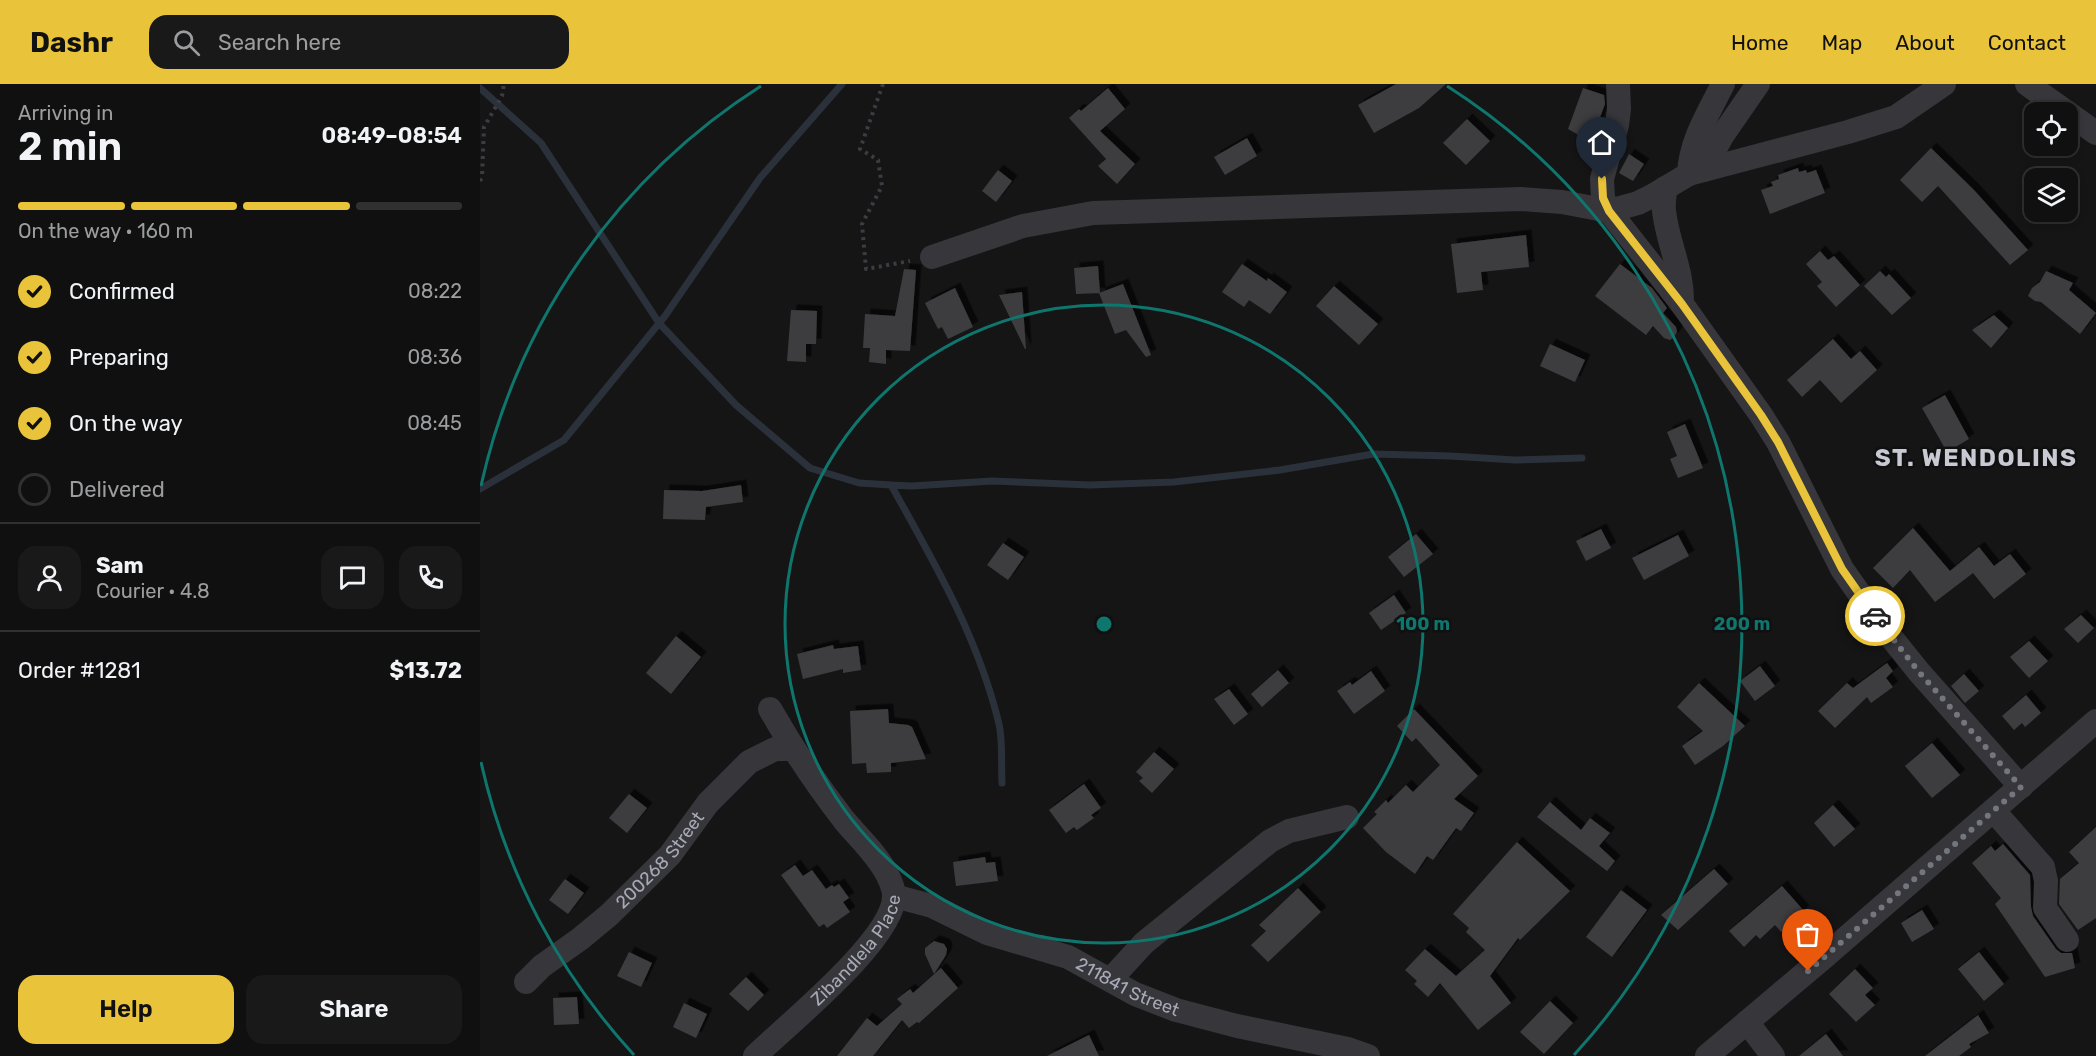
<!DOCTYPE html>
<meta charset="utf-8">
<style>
body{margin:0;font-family:Rubik,sans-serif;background:#191919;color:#f1f3f6;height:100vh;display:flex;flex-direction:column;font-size:22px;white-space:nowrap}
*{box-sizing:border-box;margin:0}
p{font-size:20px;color:#9c9d9f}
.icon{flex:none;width:33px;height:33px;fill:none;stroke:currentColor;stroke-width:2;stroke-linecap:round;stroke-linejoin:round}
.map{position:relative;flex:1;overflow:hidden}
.panel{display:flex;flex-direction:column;background:#101010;width:480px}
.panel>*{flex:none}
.tools{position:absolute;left:1544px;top:18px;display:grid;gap:12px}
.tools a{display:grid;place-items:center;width:54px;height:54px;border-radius:12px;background:#101010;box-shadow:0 3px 9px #0003,0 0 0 2px #303030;font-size:30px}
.pin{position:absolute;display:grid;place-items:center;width:51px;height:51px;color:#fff;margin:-62px -26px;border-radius:50% 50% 50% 0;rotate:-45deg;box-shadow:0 0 6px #0007}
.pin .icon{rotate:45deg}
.courier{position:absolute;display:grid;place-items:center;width:60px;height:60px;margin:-30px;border:4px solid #e9c43a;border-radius:50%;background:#fff;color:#222;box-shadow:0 2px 8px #0007}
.summary em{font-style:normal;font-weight:600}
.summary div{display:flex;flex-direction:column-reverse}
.summary{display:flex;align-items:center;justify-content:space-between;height:102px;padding:0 18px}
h1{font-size:39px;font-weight:600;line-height:45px}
.bar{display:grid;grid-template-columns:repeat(4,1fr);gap:9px 6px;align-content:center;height:72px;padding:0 18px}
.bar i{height:8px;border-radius:4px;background:#303030}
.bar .active{background:#e9c43a}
.bar p{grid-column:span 4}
.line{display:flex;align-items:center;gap:15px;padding:0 18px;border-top:2px solid #303030}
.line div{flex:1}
.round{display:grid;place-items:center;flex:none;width:63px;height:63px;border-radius:18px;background:#191919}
ol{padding:0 18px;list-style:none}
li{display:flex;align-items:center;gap:18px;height:66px}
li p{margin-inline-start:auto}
li .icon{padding:6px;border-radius:50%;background:#e9c43a;color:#111;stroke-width:4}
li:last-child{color:#9c9d9f}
li i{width:33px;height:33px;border:3px solid #303030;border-radius:50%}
.primary-button{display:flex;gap:12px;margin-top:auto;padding:12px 18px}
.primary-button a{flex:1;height:69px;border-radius:18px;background:#e9c43a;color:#111;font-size:24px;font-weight:600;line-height:69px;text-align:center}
.primary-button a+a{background:#191919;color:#f1f3f6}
header{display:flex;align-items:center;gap:36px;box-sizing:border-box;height:84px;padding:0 30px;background:#e9c43a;color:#111}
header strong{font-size:28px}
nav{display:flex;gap:33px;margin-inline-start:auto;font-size:21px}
.search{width:420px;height:54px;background:#191919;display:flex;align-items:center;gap:15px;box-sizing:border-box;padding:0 21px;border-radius:18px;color:#9c9d9f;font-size:22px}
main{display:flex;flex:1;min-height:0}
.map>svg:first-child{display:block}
</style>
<header>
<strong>Dashr</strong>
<div class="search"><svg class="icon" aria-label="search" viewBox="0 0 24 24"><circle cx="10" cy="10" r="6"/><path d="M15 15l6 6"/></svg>Search here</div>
<nav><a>Home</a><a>Map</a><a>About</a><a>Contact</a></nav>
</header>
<main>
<section class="panel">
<div class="summary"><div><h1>2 min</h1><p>Arriving in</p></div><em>08:49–08:54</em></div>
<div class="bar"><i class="active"></i><i class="active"></i><i class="active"></i><i></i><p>On the way · 160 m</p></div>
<ol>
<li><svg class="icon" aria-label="check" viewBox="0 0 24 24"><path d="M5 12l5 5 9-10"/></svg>Confirmed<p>08:22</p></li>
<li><svg class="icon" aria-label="check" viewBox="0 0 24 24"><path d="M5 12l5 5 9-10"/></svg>Preparing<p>08:36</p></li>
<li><svg class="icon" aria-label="check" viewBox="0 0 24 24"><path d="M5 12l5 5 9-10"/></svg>On the way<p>08:45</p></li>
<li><i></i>Delivered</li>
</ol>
<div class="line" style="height:108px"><a class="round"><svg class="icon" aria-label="person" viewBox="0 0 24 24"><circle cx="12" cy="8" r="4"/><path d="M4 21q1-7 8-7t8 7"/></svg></a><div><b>Sam</b><p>Courier · 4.8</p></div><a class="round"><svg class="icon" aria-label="chat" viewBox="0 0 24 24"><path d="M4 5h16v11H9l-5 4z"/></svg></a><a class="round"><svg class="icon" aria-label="phone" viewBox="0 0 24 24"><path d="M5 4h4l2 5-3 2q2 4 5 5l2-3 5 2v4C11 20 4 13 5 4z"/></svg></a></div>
<div class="line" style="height:78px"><div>Order #1281</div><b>$13.72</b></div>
<div class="primary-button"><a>Help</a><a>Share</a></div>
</section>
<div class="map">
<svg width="1616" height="972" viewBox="0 0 1616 972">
<defs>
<filter id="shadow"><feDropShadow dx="5.5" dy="-5.5" stdDeviation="0" flood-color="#0009"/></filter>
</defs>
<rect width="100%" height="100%" fill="#151516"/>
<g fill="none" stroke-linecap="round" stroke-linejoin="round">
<path stroke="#2b313a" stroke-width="7" d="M 0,4 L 61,59 L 179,239 L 256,321 L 330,384 L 379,399 L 411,401 L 432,402 L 512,397 L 610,401 L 694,398 L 800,386 L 893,370 L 970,372 L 1035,376 L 1102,374
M 411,401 C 454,478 498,553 519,640 C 523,658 521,680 522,699
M 0,405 L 84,356 L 185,232 L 280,94 L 362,0"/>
</g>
<path fill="#3c3d40" filter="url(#shadow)" d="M 916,0 L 966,0 L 939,24 L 894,49 L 878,21 Z
M 628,4 L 645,25 L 620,47 L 655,80 L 637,100 L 618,82 L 626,75 L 589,34 L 599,25 L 601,27 Z
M 1103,4 L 1124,11 L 1125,20 L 1111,58 L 1088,45 Z
M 987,35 L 1010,57 L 986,81 L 963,59 Z
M 767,54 L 777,72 L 745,91 L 734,73 Z
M 1451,64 L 1494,106 L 1548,166 L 1530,181 L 1458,102 L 1442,118 L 1420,96 Z
M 1149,70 L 1164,80 L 1153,97 L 1139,89 Z
M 1318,84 L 1319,88 L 1326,86 L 1327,89 L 1336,86 L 1345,109 L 1290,130 L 1281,106 L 1293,102 L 1291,98 L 1299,95 L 1298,91 Z
M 518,86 L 532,97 L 516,118 L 502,107 Z
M 1046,151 L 1049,183 L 1001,188 L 1003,206 L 977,209 L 971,160 Z
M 1340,167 L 1348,176 L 1354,172 L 1380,201 L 1356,223 L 1337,202 L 1342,198 L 1326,180 Z
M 762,180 L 787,197 L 788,194 L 807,208 L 790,230 L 769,216 L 764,223 L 742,208 Z
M 1140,180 L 1172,204 L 1187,224 L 1183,229 L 1196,243 L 1197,248 L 1194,253 L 1190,256 L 1184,254 L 1173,242 L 1166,251 L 1115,212 Z
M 618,182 L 620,209 L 596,210 L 594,184 Z
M 424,185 L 436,186 L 430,267 L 406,266 L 406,280 L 389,278 L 390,264 L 383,264 L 385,230 L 415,232 Z
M 1400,187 L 1406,193 L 1409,190 L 1431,214 L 1412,231 L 1384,202 Z
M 1566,187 L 1593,199 L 1589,206 L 1616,229 L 1600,250 L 1561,218 L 1555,217 L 1548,212 L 1552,204 L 1560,198 Z
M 643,200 L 671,271 L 666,273 L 646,246 L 635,250 L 619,209 Z
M 854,202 L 898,240 L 879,261 L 836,222 Z
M 475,204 L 493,243 L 468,255 L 462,243 L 458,245 L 445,219 Z
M 542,208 L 546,265 L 545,265 L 519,211 Z
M 311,226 L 337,227 L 336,260 L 326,260 L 326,278 L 307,277 Z
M 1514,231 L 1528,244 L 1511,264 L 1492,246 Z
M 1353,255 L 1371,275 L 1380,267 L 1397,286 L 1361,319 L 1340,296 L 1322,313 L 1307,296 Z
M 1070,260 L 1105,276 L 1095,298 L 1060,282 Z
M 1465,311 L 1489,355 L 1467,368 L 1442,324 Z
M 1205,340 L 1223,384 L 1198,394 L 1190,375 L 1197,372 L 1187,348 Z
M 261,401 L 263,418 L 226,423 L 225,436 L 183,435 L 184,406 L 222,407 Z
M 1433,444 L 1470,487 L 1499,463 L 1514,482 L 1530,470 L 1546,490 L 1514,515 L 1493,489 L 1455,518 L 1430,486 L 1413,504 L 1393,484 Z
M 1121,445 L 1131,464 L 1106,477 L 1096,457 Z
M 936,450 L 953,470 L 924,493 L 908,473 Z
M 1198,451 L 1209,472 L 1164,496 L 1152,474 Z
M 523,459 L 544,473 L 528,496 L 507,481 Z
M 914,511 L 926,529 L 901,546 L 889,529 Z
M 1601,531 L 1614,544 L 1598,559 L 1584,545 Z
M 196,552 L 221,573 L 191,610 L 166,589 Z
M 1549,557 L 1568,577 L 1549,594 L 1530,573 Z
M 353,561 L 354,565 L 378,562 L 381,586 L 363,589 L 363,585 L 323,595 L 317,570 Z
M 1407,579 L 1413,587 L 1406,594 L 1413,603 L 1391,619 L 1387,613 L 1355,644 L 1338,627 L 1367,599 L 1373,604 Z
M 1280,582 L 1295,602 L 1275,617 L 1260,597 Z
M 798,586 L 809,599 L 782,623 L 771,610 Z
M 891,587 L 905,607 L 874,630 L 857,607 L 870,598 L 872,601 Z
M 1484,590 L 1499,607 L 1485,619 L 1471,602 Z
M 1219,599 L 1265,642 L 1243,662 L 1215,681 L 1202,662 L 1223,647 L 1197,623 Z
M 749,605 L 768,630 L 754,641 L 734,615 Z
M 1546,611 L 1561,629 L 1545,643 L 1542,639 L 1534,646 L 1522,632 Z
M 408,625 L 409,639 L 428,641 L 432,643 L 446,675 L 411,679 L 411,688 L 387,689 L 386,679 L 372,680 L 370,627 Z
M 934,625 L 998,692 L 974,715 L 994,729 L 981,747 L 976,744 L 953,776 L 947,772 L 935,790 L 906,768 L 883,744 L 897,730 L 894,728 L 906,716 L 908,719 L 926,701 L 933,708 L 960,681 L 936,654 L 932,658 L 917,642 Z
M 1452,659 L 1480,691 L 1452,714 L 1425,682 Z
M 674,668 L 694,685 L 672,709 L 659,697 L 663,694 L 656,688 Z
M 604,700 L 621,724 L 611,731 L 614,734 L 597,746 L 594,743 L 586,749 L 569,726 Z
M 149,710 L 167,724 L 147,749 L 129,734 Z
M 1070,718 L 1101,746 L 1110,734 L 1130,749 L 1119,762 L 1135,777 L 1127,787 L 1057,733 Z
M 1353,721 L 1375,745 L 1354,763 L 1334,739 Z
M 1616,743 L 1616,834 L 1598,846 L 1579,820 L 1580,795 L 1599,779 L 1589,768 Z
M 1037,758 L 1090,807 L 1040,856 L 1038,854 L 1010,892 L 1031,919 L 998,946 L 960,899 L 948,913 L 934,900 L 937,897 L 925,886 L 945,865 L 976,892 L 1005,866 L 986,848 L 989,844 L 973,830 Z
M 1523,760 L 1550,791 L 1551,823 L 1553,832 L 1576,865 L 1581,869 L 1592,869 L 1595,884 L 1565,893 L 1515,820 L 1521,814 L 1492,779 L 1511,762 L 1515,767 Z
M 505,773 L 506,779 L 515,778 L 518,797 L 476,802 L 473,778 Z
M 315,781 L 323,792 L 332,786 L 346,805 L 352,801 L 354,803 L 359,800 L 369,814 L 363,818 L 370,828 L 347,844 L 344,840 L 339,843 L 301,791 Z
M 1234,785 L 1248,800 L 1198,846 L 1181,831 Z
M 85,795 L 104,809 L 88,830 L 69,816 Z
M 1302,802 L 1324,827 L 1301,848 L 1295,841 L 1280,855 L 1276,851 L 1264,863 L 1249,847 Z
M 818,804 L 841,828 L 788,878 L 771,861 L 786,847 L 779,841 Z
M 1141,806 L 1167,826 L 1132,873 L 1106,853 Z
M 1442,826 L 1454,845 L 1432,858 L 1421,839 Z
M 454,857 L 464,860 L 467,865 L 466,871 L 454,890 L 445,870 L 445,864 Z
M 149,868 L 172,879 L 161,903 L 137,892 Z
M 1499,868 L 1524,900 L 1504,917 L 1478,885 Z
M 461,884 L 478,904 L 439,939 L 437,938 L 429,944 L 422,936 L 393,972 L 357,972 L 387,934 L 397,942 L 422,920 L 417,915 L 430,905 L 433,909 Z
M 1375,885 L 1393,904 L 1385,911 L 1395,921 L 1376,938 L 1349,910 Z
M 266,893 L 284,911 L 268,927 L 249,910 Z
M 97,913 L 99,940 L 74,941 L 73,914 Z
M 1070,917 L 1093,939 L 1064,970 L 1040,948 Z
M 204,919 L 227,930 L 216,954 L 193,943 Z
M 1498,931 L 1509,949 L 1489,960 L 1491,963 L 1479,972 L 1445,972 Z
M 1346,950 L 1363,972 L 1319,972 Z
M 609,951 L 619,972 L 567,972 Z"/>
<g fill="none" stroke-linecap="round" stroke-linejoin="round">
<path stroke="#3c3d42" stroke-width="4" stroke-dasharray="3 4.5" stroke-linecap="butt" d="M 403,0 L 380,65 L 398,76 L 402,102 L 382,140 L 386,185 L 430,177
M 0,97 L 2,93 L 4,43 L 22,12 L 24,0"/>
<g stroke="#36363b" stroke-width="24">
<path d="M 1138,0 L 1139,25 L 1137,41 L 1122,95 L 1123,114 L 1129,127 L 1202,220 L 1281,331 L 1298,358 L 1362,485 L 1402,542 L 1439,588 L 1541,703"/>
<path d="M 1547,0 L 1616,49"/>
<path d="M 1224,86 L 1242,52 L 1278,0"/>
<path d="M 1209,90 C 1210,58 1229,28 1243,0"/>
<path d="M 1185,104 C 1185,111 1183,120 1184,127 C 1188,161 1203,186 1202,220"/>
<path d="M 452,173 L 543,142 L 613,129 L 1041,115 L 1082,118 L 1129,127 L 1158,119 L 1172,112 L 1209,90 L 1368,48 L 1416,33 L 1464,0"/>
<path d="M 1514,727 L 1563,783 L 1566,797 L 1565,824 L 1587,856"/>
<path id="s1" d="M 414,812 L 452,822 L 507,849 L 588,873 L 655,910 L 696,926 L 757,942 L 868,965 L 888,972"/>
<path d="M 630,896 L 664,859 L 790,757 L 809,747 L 867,733"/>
<path id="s2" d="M 46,898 L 62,882 L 100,855 L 129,831 L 190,771 L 228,719 L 269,678 L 295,665 L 313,665"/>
<path d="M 1267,938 L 1293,972"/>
<path id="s3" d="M 275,972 C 307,941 414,855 414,812 C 414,805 410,796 407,790 C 397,770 378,753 364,736 C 337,701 312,664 290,625"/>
<path d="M 1227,972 L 1343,874 L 1616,637"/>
</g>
</g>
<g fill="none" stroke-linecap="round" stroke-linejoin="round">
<path stroke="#74767e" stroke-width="6" stroke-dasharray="0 10.8" d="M 1328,887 L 1541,703 L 1439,588 L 1395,532"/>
<path stroke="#e9c43a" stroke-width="8" d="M 1122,95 L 1123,114 L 1129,127 L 1202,220 L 1281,331 L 1298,358 L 1362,485 L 1395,532"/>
</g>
<g fill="none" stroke="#0f766e" stroke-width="3">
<circle cx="624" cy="540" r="319"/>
<path d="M154 971A638 638 0 0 1 1 678M1 402A638 638 0 0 1 281 2M967 2A638 638 0 0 1 1094 971"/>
</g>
<g text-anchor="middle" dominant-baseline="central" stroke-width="5" stroke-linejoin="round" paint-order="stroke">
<g font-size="18" fill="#a7aab6" stroke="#101011">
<text stroke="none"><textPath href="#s2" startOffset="182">200268 Street</textPath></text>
<text stroke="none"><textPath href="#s3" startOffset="148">Zibandlela Place</textPath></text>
<text stroke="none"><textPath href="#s1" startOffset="252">211841 Street</textPath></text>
</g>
<g font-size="24" font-weight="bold" letter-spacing="1.5" fill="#c8c9d2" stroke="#101011">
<text x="1496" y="374">ST. WENDOLINS</text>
</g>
</g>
<circle cx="624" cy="540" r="9" fill="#0f766e" stroke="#101011" stroke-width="3"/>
<g font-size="18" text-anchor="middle" font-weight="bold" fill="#0f766e" stroke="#101011" stroke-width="5" stroke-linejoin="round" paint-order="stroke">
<text x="943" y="546">100 m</text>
<text x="1262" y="546">200 m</text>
</g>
</svg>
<div class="tools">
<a><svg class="icon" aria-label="locate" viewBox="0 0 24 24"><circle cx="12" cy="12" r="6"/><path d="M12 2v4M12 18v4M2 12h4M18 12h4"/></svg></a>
<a><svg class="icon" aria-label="layers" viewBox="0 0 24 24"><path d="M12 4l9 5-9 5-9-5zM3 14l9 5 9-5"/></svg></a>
</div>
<div class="pin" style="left:1328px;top:887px;background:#ea580c"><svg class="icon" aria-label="bag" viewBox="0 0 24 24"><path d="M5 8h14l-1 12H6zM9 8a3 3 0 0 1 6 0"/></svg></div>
<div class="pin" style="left:1122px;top:95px;background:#1f2937"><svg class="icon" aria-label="home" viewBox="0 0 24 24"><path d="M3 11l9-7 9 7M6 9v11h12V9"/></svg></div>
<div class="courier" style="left:1395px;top:532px"><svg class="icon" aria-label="car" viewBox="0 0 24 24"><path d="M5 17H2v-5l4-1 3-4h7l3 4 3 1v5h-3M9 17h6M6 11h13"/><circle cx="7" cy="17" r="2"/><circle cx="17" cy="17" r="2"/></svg></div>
</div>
</main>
